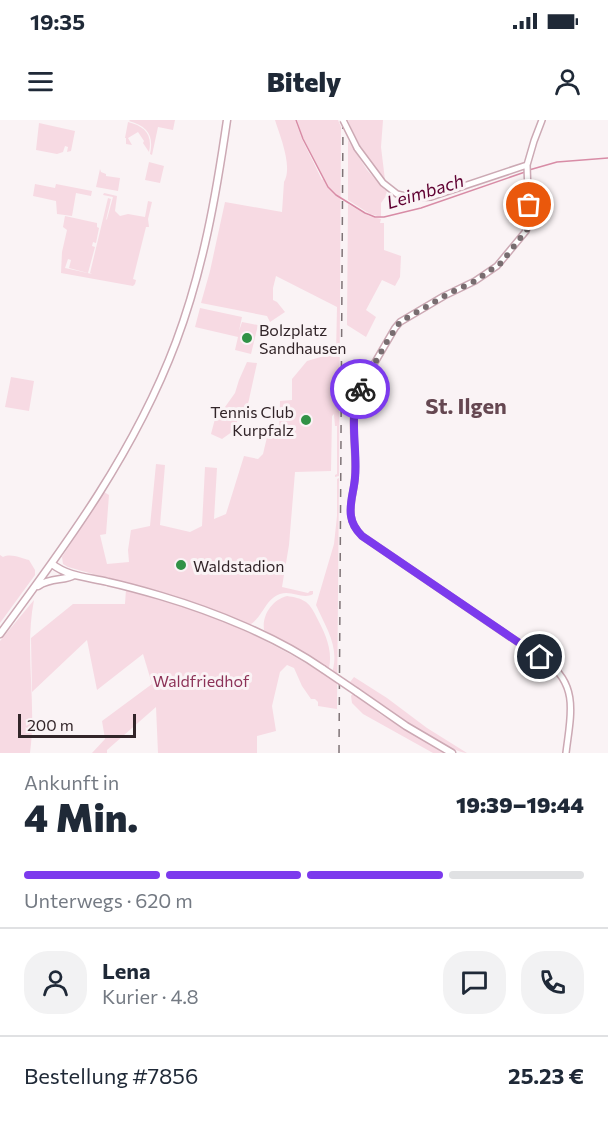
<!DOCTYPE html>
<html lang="de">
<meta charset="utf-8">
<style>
body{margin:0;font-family:Commissioner,sans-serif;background:#f2f2f3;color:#1f2937;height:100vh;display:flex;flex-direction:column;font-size:22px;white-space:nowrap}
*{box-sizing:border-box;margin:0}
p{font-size:20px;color:#747a83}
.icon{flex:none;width:33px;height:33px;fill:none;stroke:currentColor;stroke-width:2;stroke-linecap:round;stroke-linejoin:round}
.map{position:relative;height:633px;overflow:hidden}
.panel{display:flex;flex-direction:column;background:#fff;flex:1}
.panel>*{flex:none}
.scale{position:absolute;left:18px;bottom:15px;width:118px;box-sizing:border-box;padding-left:6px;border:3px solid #322529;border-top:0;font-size:16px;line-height:21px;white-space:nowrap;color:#322529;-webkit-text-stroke:4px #faf3f5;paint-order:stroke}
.pin{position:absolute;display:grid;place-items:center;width:51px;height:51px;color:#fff;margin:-26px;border:3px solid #fff;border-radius:50%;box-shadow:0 2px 6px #0007}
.courier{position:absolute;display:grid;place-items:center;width:60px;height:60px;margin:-30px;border:4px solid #7c3aed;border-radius:50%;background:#fff;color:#222;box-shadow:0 2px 8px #0007}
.headline em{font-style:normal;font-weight:800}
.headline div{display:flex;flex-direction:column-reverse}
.headline{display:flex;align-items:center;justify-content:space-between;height:102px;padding:0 24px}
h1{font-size:39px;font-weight:800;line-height:45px}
.bar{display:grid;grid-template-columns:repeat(4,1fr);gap:9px 6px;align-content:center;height:72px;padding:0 24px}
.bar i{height:8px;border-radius:4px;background:#e0e1e3}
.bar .current{background:#7c3aed}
.bar p{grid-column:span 4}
.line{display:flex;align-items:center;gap:15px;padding:0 24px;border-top:2px solid #e0e1e3}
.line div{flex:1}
.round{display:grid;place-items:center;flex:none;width:63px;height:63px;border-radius:24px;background:#f2f2f3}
.status{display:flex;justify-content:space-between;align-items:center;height:42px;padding:0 30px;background:#fff;direction:ltr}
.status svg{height:16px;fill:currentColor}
header{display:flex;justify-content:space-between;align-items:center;height:78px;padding:0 24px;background:#fff;font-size:27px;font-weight:800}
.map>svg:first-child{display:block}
</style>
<div class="status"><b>19:35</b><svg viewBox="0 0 49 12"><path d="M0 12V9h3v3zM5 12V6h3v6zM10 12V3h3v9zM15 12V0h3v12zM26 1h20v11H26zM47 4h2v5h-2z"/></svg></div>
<header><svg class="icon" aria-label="menu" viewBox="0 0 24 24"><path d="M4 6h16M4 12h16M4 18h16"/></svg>Bitely<svg class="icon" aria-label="person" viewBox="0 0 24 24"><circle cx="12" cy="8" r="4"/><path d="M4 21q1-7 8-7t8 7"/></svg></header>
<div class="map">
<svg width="608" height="633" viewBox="0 0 608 633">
<rect width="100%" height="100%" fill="#faf3f5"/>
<path fill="#f7dae3" d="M 130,0 L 175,0 L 173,10 L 158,7 L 152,35 L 150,34 C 154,16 148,6 129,1 Z
M 275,0 L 295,0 L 302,19 L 322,60 L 323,59 L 303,18 L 297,0 L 338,0 L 341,7 L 339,356 L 335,357 L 335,355 L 337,354 L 337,306 L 335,306 L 334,294 L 332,296 L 331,351 L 295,352 L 289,425 L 282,467 L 308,473 L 310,471 L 313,471 L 313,474 C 303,480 292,470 280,474 C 264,480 263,498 249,505 L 208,488 L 189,481 L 68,447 L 63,444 L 62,437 L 104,372 L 109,375 L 106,414 L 100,415 L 107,444 L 129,442 L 128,430 L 131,410 L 150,406 L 156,344 L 165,345 L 160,405 L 190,412 L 202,406 L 205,347 L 217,348 L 214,399 L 226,394 L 244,336 L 258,339 L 263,334 L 268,313 L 279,313 L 280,281 L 292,280 L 292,259 L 307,241 L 331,234 L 336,234 L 337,187 L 276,156 L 273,168 L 273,180 L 277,182 L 285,192 L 270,202 L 267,196 L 201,183 L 210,151 L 225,82 L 282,92 L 284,62 C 293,47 280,16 275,0 Z
M 348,0 L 383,0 L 381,27 L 385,60 C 370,42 356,22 348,0 Z
M 128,2 C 144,6 153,14 149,32 L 143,23 L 144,21 L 138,12 L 128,18 L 132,25 L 126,24 L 126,18 L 125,18 Z
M 39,3 L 75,11 L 71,31 L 67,32 L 68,27 L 65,26 L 63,32 L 57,34 L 36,30 Z
M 348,20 L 367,50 L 385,70 L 387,70 L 386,76 L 381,83 L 381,97 L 370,94 L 348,80 Z
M 149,42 L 164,46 L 160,63 L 145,60 Z
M 100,49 L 101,52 L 106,54 L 106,56 L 120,58 L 118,71 L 96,67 Z
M 35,64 L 55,68 L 56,64 L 92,71 L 91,76 L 76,73 L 72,96 L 57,94 L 56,81 L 33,76 Z
M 104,73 L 117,76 L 115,91 L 120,96 L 128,94 L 145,97 L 148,81 L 152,82 L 148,99 L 149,107 L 146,107 L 133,159 L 136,160 L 135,164 L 133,166 L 61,153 L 62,132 L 67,110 L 63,107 L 65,96 L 97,103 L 97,107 L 99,108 L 96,123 L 93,122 L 92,126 L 95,127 L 88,153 L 69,148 L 71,140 L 68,139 L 65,148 L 92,154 L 90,153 L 108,78 L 111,79 L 106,100 L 107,99 L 113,77 L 103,75 Z
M 348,84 L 369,96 L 381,99 L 380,103 L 384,103 L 384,130 L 401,136 L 400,157 L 395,166 L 382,160 L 366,190 L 376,197 L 366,217 L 347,205 Z
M 200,188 L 242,197 L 239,211 L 242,202 L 258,205 L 251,234 L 235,230 L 238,217 L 195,207 Z
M 247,242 L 257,243 L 248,284 C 239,290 237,299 236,309 L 222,319 L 211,314 L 216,295 L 225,287 L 235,273 L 239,260 Z
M 11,257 L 34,261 L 29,291 L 5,287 Z
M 339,358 L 337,589 L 318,586 L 318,582 L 315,579 L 311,579 L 302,566 L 294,548 L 287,545 L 280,552 L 272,586 L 276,611 L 257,616 L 257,633 L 158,633 L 156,587 L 107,630 L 107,633 L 92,633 L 105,619 L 102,601 L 152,564 L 143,534 L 97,570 L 87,520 L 32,572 L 31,518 L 73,484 L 125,484 L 126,469 C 146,475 165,479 184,486 C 236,504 284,529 330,558 C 342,530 327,510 316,485 L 334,424 L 337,396 L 337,359 Z
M 0,435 L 3,437 C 11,433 21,438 29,440 L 35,450 L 35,455 L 0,503 Z
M 287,476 C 294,477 300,478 306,482 C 311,486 314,492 317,498 C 325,513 333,530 329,548 L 264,510 C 262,495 272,480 287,476 Z
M 34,480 C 24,531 37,582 30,633 L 0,633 L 0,521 Z
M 354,557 L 387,578 L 427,608 L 467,633 C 448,633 370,576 350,562 Z
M 353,573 L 380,594 L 444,633 L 433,633 L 363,594 L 352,583 L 351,576 Z"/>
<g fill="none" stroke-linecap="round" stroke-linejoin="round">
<path stroke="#d88ca6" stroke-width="1.5" d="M 296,0 L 303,19 L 328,67 L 336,75 L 365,93 L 375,97 L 384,97 L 421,88 L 525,52
M 529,50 L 557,42 L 608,38"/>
<defs>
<path id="tertiary" d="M 542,0 L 534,21 L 527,45 L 529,103 L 526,111 L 497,146 L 475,161 L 444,176 L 400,202 L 395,208 L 360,268 C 348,294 357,327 355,355 C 355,369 349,382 351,396 C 352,404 356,410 362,416 L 547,542 C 580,566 570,598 566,633
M 357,28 L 383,63 L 397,74 L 413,78 L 431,77 L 527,45"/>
<path id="secondary" d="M 52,444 C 69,457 88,457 108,462 C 126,466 144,471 161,476 C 215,492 277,517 323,549
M 38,466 C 51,457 65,461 74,455
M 0,514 C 69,421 135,331 176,222 C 203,150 216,76 227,0
M 357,572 L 406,606 L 452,633"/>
</defs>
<use href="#tertiary" stroke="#cca9b4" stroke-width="8"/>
<use href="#secondary" stroke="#cca9b4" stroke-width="9"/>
<use href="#tertiary" stroke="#fff" stroke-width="5"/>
<use href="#secondary" stroke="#fff" stroke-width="6"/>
<path stroke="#7e7376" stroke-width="1.5" stroke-dasharray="8 8" stroke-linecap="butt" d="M 339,633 L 343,0"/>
<defs>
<path id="tertiary-bridge" d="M 343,0 L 357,28"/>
<path id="secondary-bridge" d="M 323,549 L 357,572"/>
</defs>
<use href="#tertiary-bridge" stroke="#cca9b4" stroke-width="8" stroke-linecap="butt"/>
<use href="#secondary-bridge" stroke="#cca9b4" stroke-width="9" stroke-linecap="butt"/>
<use href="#tertiary-bridge" stroke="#fff" stroke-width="5"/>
<use href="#secondary-bridge" stroke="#fff" stroke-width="6"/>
</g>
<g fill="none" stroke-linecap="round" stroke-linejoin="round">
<path stroke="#786d70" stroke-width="6" stroke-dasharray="0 10.8" d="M 360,269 L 388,220 L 400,202 L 448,174 L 475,161 L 501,143 L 529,107 L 529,85"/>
<path stroke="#7c3aed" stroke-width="8" d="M 360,269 C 348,295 358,331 355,358 C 354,371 349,383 351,396 C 352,404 356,410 362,416 L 540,537"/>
</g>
<g fill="#319246" stroke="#faf3f5" stroke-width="2">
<circle cx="247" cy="218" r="6"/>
<circle cx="306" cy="300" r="6"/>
<circle cx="181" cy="445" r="6"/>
</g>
<g text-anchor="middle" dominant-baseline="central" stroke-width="6" stroke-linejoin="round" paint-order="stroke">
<g font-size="16" fill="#322529" stroke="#faf3f5" text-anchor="start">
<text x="259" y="209">Bolzplatz<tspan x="259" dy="18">Sandhausen</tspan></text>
<text x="294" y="291" text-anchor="end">Tennis Club<tspan x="294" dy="18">Kurpfalz</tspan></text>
<text x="193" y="445">Waldstadion</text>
</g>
<g font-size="16" fill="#8c3257" stroke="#faf3f5">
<text x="201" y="560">Waldfriedhof</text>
</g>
<g font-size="18" font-style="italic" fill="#5f0132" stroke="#faf3f5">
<text transform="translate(425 71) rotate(-17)">Leimbach</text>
</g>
<g font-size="22" font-weight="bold" fill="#654751" stroke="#faf3f5">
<text x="466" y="285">St. Ilgen</text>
</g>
</g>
</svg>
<div class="scale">200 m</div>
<div class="pin" style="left:529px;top:85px;background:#ea580c"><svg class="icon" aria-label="bag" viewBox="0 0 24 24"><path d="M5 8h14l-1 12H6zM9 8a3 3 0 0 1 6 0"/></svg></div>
<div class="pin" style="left:540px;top:537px;background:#1f2937"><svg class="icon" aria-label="home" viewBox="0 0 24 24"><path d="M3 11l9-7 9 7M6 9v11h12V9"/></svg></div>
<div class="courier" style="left:360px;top:269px"><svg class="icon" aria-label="bike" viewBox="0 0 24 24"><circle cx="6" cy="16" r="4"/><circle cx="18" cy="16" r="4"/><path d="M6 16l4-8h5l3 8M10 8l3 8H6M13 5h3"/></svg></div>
</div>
<section class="panel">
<div class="headline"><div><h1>4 Min.</h1><p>Ankunft in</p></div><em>19:39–19:44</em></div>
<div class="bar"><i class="current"></i><i class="current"></i><i class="current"></i><i></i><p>Unterwegs · 620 m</p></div>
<div class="line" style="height:108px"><a class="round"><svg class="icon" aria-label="person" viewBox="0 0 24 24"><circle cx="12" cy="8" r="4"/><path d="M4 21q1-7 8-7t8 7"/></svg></a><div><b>Lena</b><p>Kurier · 4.8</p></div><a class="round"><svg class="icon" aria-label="chat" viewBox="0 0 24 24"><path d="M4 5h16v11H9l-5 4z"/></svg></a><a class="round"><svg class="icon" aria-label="phone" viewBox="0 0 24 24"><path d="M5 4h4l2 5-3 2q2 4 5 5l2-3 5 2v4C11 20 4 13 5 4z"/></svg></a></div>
<div class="line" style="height:78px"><div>Bestellung #7856</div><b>25.23 €</b></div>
</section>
